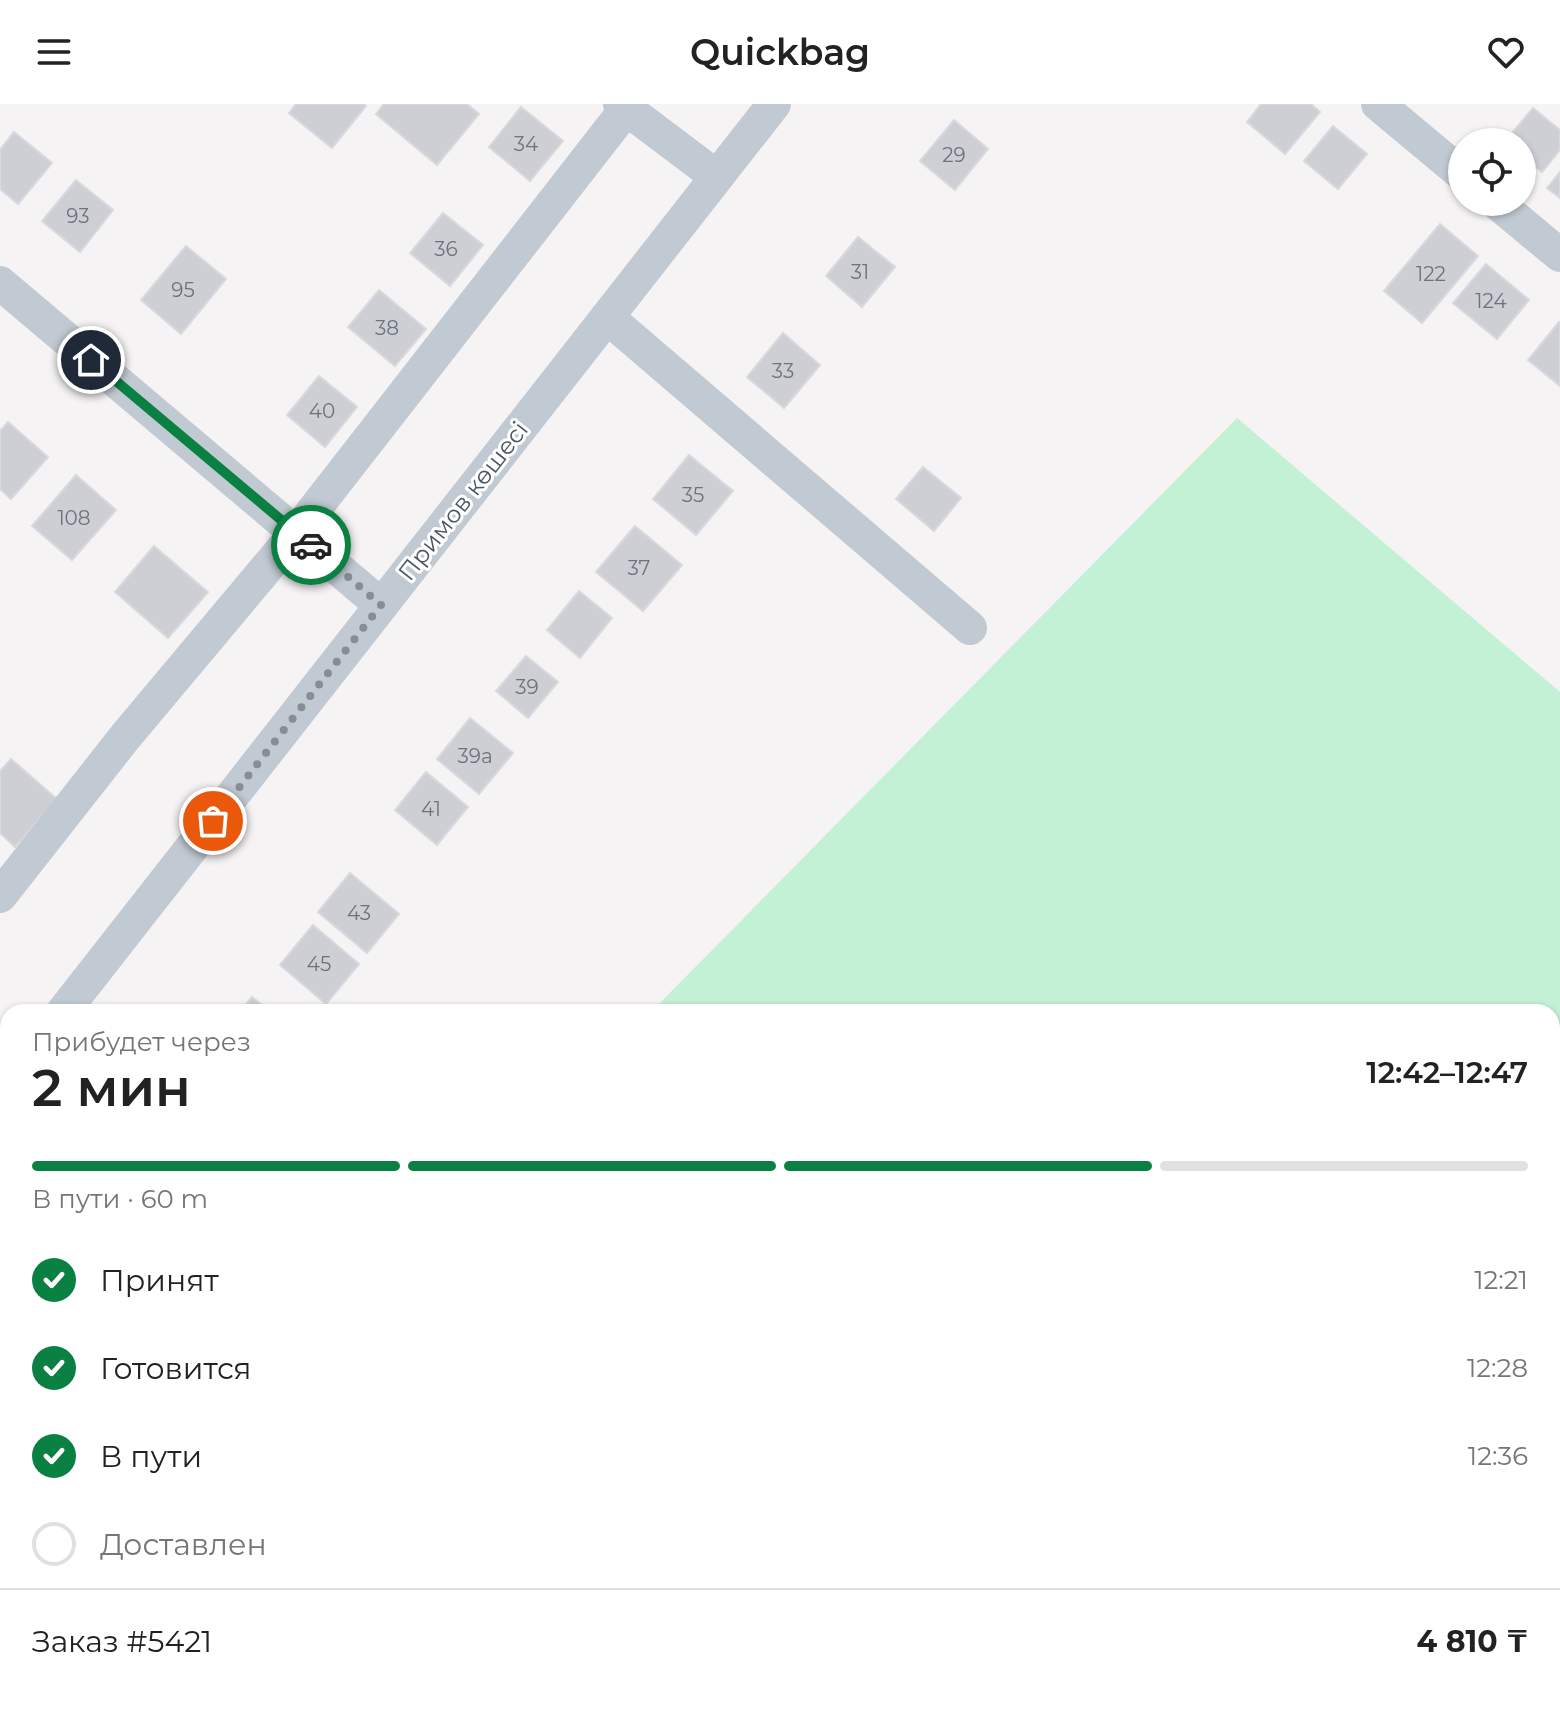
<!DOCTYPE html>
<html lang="ru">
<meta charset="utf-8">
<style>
body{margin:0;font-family:Montserrat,sans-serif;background:#f6f6f6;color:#222;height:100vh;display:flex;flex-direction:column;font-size:30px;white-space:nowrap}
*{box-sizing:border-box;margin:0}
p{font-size:26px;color:#767676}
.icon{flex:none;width:44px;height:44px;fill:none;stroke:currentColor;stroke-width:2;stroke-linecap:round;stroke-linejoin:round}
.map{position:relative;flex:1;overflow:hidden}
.side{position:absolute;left:0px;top:900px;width:1560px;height:706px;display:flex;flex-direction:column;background:#fff;border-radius:24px 24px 0 0;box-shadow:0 2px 6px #0004}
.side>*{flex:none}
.buttons{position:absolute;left:1448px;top:24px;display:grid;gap:16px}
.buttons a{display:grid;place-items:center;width:88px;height:88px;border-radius:50%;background:#fff;box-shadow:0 2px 6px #0004;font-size:40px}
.pin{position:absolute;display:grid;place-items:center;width:68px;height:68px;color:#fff;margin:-34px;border:4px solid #fff;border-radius:50%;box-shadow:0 2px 8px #0007}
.courier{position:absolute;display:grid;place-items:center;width:80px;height:80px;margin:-40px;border:6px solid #0b8043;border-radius:50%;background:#fff;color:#222;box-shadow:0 2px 10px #0007}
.head em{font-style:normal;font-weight:600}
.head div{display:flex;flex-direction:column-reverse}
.head{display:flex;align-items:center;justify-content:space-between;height:136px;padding:0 32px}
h1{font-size:52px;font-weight:600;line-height:60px}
.bar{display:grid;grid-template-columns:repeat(4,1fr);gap:12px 8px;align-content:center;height:96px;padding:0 32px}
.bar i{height:10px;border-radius:6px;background:#e0e0e0}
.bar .selected{background:#0b8043}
.bar p{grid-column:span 4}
.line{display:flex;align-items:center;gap:20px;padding:0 32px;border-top:2px solid #e0e0e0}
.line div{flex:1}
ol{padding:0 32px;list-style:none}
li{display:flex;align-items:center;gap:24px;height:88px}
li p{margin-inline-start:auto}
li .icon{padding:8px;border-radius:50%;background:#0b8043;color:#fff;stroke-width:4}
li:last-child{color:#767676}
li i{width:44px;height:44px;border:4px solid #e0e0e0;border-radius:50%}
header{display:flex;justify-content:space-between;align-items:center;height:104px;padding:0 32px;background:#fff;font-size:36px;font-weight:600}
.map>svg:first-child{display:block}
</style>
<header><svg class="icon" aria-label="menu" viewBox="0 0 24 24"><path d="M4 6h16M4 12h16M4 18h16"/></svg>Quickbag<svg class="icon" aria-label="heart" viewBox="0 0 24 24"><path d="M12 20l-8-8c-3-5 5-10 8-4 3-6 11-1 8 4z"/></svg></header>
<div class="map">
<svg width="1560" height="1605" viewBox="0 0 1560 1605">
<rect width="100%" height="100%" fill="#f5f3f3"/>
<path fill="#c3f1d5" d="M 1237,314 L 1560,588 L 1560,1605 L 388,1605 L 380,1598 L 1552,1598 L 1552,908 L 651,908 Z"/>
<path fill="#cdcfd5" stroke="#d7d9de" stroke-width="2" d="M 296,0 L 363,0 L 366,2 L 332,44 L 289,9 Z
M 384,0 L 467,0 L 479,10 L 437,61 L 376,10 Z
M 1261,0 L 1311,0 L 1320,8 L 1285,50 L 1247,18 Z
M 521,3 L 563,37 L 530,77 L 489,43 Z
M 1533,4 L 1560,26 L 1560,46 L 1542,68 L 1522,52 L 1522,38 L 1505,37 Z
M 954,16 L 988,45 L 955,86 L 920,57 Z
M 1333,22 L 1367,50 L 1338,85 L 1304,57 Z
M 14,28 L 52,59 L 18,100 L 0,85 L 0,46 Z
M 1560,68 L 1560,94 L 1547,84 Z
M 76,76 L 113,106 L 80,148 L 42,117 Z
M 443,109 L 483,141 L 450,182 L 410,149 Z
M 1440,120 L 1478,152 L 1422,219 L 1384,187 Z
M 858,133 L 895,163 L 862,203 L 826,172 Z
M 186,142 L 226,175 L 181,230 L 141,196 Z
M 1486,160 L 1529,196 L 1497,235 L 1453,199 Z
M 379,186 L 426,225 L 395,262 L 348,223 Z
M 1559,218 L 1560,219 L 1560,282 L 1528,256 Z
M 783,229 L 820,261 L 784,304 L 747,273 Z
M 319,272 L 357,303 L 325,343 L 287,311 Z
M 8,318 L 48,353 L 11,395 L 0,385 L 0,327 Z
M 689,351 L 733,387 L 696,431 L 653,395 Z
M 923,363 L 961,394 L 934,427 L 896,395 Z
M 76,371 L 116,406 L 72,456 L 32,422 Z
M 635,422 L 682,461 L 643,507 L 596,468 Z
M 154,442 L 208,488 L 168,534 L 115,488 Z
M 579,487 L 612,514 L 580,554 L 547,526 Z
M 526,552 L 558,578 L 528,614 L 496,587 Z
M 470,614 L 513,649 L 479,690 L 437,655 Z
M 11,655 L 57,695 L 15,743 L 0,729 L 0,667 Z
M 426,668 L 468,703 L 437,741 L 395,706 Z
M 350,769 L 399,810 L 367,849 L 318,808 Z
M 313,821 L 359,860 L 326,900 L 280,861 Z
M 252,893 L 271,908 L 239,908 Z
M 0,1247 L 8,1253 L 8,1300 L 0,1310 Z
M 6,1338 L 8,1340 L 8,1407 L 0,1400 L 0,1346 Z
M 123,1598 L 179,1598 L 174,1605 L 131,1605 Z"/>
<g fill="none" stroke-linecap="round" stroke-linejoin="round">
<path stroke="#c1cad2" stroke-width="34" d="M 620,0 L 717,73
M 1378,0 L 1462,70
M 1496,98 L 1560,151
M 0,179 L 381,501
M 607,213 L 970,524
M 0,792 L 125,633 L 296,429 L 630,0
M 63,908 L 774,0
M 0,988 L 8,978
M 294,1598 L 302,1605
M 239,1605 L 245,1598"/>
</g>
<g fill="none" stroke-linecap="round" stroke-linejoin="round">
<path stroke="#868d94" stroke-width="8" stroke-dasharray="0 14.4" d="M 213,717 L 381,501 L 311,441"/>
<path stroke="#0b8043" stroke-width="10" d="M 91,256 L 311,441"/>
</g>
<g text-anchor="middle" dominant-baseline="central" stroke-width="6" stroke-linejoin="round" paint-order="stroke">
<g font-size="20" fill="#6b747e">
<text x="526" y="40">34</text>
<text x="954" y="51">29</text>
<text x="78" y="112">93</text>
<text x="446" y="145">36</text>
<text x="860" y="168">31</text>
<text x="1431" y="170">122</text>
<text x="183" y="186">95</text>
<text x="1491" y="197">124</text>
<text x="387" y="224">38</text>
<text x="783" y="267">33</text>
<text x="322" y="307">40</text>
<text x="693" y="391">35</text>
<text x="74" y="414">108</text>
<text x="639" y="464">37</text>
<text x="527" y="583">39</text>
<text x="475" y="652">39а</text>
<text x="431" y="705">41</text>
<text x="359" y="809">43</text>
<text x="319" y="860">45</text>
</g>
<g font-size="24" fill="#4a5661" stroke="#fff">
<text transform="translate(463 397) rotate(-52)">Примов көшесі</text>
</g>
</g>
</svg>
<div class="buttons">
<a><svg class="icon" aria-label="locate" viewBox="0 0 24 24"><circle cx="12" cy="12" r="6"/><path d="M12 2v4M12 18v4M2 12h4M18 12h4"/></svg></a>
</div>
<div class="pin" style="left:213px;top:717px;background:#ea580c"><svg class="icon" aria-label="bag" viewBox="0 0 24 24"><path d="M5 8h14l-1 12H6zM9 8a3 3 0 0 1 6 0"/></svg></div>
<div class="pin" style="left:91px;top:256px;background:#1f2937"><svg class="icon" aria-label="home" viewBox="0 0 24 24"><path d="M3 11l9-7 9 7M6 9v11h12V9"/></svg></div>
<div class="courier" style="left:311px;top:441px"><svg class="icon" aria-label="car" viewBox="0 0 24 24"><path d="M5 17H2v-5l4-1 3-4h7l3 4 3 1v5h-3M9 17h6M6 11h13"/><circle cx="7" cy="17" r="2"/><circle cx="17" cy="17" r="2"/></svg></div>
<section class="side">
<div class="head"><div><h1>2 мин</h1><p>Прибудет через</p></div><em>12:42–12:47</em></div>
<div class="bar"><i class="selected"></i><i class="selected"></i><i class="selected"></i><i></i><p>В пути · 60 m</p></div>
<ol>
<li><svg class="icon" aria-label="check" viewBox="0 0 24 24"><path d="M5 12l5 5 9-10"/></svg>Принят<p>12:21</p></li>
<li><svg class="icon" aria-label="check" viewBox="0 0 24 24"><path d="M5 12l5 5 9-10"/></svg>Готовится<p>12:28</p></li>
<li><svg class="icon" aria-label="check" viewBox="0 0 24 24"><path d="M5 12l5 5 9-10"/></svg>В пути<p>12:36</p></li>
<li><i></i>Доставлен</li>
</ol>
<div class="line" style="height:104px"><div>Заказ #5421</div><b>4 810 ₸</b></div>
</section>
</div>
